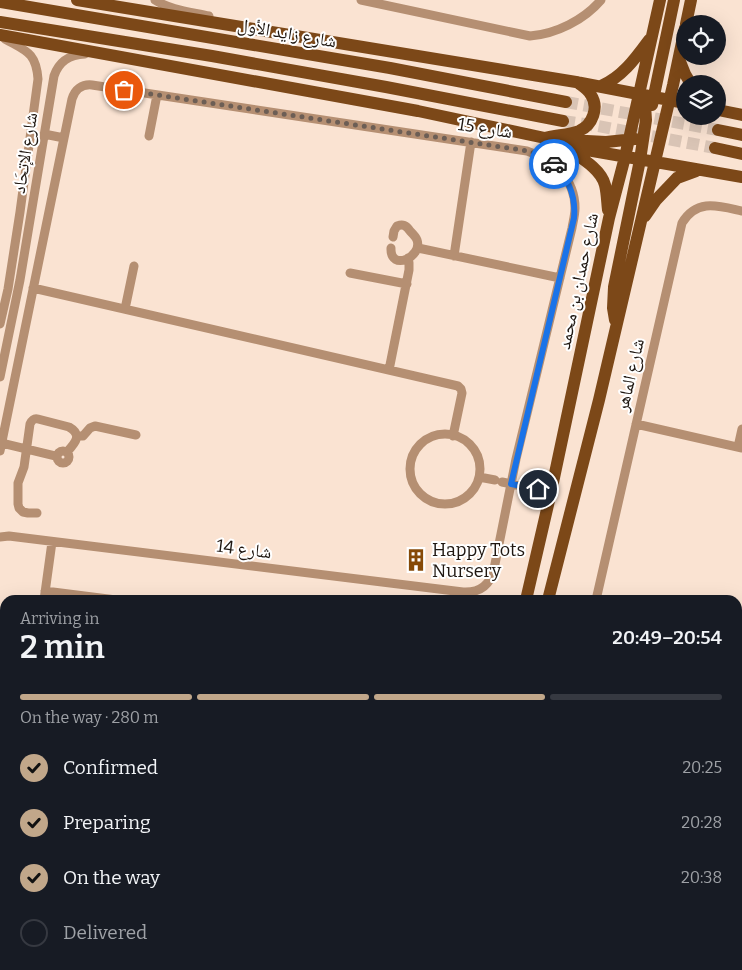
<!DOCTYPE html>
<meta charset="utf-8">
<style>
body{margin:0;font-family:Bitter,"Noto Naskh Arabic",serif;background:#242831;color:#f1f3f6;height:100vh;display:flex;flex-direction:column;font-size:19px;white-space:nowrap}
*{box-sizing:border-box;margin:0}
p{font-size:16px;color:#9ea1a6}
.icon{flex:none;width:28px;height:28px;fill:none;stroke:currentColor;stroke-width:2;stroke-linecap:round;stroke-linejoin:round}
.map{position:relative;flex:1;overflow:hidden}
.sheet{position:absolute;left:0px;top:595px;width:742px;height:375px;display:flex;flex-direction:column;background:#171b24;border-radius:15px 15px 0 0;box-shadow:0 5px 20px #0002}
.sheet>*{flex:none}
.buttons{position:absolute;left:676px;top:15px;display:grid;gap:10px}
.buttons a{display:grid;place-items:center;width:50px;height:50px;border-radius:50%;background:#171b24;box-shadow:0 5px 20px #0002;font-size:25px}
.pin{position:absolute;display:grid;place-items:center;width:42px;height:42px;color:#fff;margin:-21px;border:2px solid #fff;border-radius:50%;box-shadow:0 1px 5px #0007}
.courier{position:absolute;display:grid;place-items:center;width:50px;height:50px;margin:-25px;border:4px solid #1a73e8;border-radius:50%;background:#fff;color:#222;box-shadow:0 1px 6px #0007}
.head em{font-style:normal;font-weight:600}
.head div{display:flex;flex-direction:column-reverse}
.head{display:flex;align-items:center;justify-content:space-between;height:85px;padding:0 20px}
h1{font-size:32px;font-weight:600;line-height:38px}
.bar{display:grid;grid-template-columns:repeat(4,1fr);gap:8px 5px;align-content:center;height:60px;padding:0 20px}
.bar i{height:6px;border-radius:4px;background:#363941}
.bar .active{background:#c1a78a}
.bar p{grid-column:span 4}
ol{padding:0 20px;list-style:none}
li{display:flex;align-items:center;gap:15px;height:55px}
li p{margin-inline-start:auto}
li .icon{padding:5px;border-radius:50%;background:#c1a78a;color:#111;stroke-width:4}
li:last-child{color:#9ea1a6}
li i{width:28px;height:28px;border:2px solid #363941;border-radius:50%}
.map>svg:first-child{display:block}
</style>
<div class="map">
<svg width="742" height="970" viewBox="0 0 742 970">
<rect width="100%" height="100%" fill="#fae3d2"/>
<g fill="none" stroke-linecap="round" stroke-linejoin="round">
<path stroke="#d9c4b5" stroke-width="12" stroke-dasharray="12 6" stroke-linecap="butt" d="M 566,102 L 718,130
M 563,121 L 598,126 L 715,148"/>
<path stroke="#b58f72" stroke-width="9" d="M 155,0 C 170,10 192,12 209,16
M 361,0 L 530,36 C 556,34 584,20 601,0
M 44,134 L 64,138
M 149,136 L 157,95
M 391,248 C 390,272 423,257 417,240 C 416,237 413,234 410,231 C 406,225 403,224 397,226 L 394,231 L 393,237
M 418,248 L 560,278
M 454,256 L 471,142
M 350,273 L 407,284
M 33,288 L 458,386 L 461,389 L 462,393 L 453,436
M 125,309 L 134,266
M 0,324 L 8,289 L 20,212 L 38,79 C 36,52 26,51 5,39
M 389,370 L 409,270 L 409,263 L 408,258
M 0,377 L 20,280 L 54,76 C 59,61 69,55 85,54
M 636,424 L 742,448
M410 469a35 35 0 1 1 70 0a35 35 0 1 1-70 0Z
M 77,436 L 83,436 L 90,428 L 95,426 L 136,435
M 2,443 L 56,456
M 738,447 L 742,429
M57 457a6 6 0 1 1 12 0a6 6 0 1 1-12 0Z
M 0,451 L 72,99 C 75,89 82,84 92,85 L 527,151 C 554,160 575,179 575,208 C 575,215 573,222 572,228 L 516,459 L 494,569 C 490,585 480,593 463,592 L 9,536 L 0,537
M 479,477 L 495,480
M 502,482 L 551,492
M 37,513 L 28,513 L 23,512 L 19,508 L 18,504 L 18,483 L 24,467 L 30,424 C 32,420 34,418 38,419 L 69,427 C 83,435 75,443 67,452
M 45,591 L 116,600
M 44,600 L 52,542
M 596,600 L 682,223 C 697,198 719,206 742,211
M 738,705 L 742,682
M 738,773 L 742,774
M 0,902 L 5,865
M 304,970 L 305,965"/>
<path stroke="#b58f72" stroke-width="11" d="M 738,864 L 742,865
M 738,876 L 742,877"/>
<path stroke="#7c4818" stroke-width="12" d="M 77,0 L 576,82 L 685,103
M 0,2 L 390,68 L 566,102
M 0,22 L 212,56 L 386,87 L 563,121
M 686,24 L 691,0
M 0,35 L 418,111 L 545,138 L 564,146 L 742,177
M 679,59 L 685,74 L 691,84
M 601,86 C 622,77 635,59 649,40
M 652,105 L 674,0
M 718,110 L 742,115
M 718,130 L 742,135
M 545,138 C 556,135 569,135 579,131 C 593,125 599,107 591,95 C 588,89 582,86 577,82
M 568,140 L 606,142 L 635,139
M 715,148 L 742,154
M 568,149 C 581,158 601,169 605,185 C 607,193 607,202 608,210
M 645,216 L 656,200 L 677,178 L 696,171
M 615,320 L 613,308 L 614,287 L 640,160 L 646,120 L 645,105 L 639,94
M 526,600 L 551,492 L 609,218 L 625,157 L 660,0
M 548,600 L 599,400 L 673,85 L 685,28
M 441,970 L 442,965
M 462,970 L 463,965"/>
</g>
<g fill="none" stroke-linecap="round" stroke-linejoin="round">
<path stroke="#6c5e55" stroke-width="5" stroke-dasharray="0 9" d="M 124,90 L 528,151 L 542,156 L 554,164"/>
<path stroke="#1a73e8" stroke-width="6" d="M 538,489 L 511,484 L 574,218 C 576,196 569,179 554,164"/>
</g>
<defs>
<symbol id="building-bare" viewBox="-9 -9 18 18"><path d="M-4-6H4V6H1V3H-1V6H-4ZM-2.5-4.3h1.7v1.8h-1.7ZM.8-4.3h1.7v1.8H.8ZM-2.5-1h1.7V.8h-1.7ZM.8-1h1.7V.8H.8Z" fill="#864a07" stroke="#fff" stroke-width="2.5" paint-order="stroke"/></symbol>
</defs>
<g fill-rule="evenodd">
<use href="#building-bare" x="400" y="544" width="32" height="32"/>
</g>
<g text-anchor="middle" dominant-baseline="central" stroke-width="4" stroke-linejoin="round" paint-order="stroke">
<g font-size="18" fill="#1f1711" stroke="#fff">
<text transform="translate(287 33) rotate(10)">شارع زايد الأول</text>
<text transform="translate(485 128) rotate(9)">شارع 15</text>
<text transform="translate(25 153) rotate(-81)">شارع الإتحَاد</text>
<text transform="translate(578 281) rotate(-78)">شارع حمدان بن محمد</text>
<text transform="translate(630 375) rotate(-77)">شارع الماهر</text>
<text transform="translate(244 549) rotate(7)">شارع 14</text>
</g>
<g font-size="18" fill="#1f1711" stroke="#fff" text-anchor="start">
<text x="432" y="550">Happy Tots<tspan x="432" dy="21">Nursery</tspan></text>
</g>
</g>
</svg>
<div class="buttons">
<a><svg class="icon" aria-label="locate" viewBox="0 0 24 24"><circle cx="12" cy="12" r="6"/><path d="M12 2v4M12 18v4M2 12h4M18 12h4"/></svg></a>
<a><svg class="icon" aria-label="layers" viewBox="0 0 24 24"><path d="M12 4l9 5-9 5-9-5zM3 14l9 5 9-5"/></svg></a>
</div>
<div class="pin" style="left:124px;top:90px;background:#ea580c"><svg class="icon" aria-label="bag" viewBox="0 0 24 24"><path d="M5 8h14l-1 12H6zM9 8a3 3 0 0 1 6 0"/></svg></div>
<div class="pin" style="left:538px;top:489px;background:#1f2937"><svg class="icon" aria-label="home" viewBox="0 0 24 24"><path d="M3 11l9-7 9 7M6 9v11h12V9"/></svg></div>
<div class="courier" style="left:554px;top:164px"><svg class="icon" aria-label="car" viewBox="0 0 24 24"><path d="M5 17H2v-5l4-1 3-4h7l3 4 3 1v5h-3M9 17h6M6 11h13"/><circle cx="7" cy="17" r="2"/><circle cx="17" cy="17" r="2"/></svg></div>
<section class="sheet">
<div class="head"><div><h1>2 min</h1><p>Arriving in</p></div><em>20:49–20:54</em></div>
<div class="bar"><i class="active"></i><i class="active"></i><i class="active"></i><i></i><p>On the way · 280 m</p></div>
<ol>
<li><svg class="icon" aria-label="check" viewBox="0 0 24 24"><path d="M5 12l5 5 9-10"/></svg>Confirmed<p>20:25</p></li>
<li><svg class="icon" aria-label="check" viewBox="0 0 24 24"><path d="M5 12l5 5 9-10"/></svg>Preparing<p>20:28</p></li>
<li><svg class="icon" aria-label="check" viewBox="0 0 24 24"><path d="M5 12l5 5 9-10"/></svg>On the way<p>20:38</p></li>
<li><i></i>Delivered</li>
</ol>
</section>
</div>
